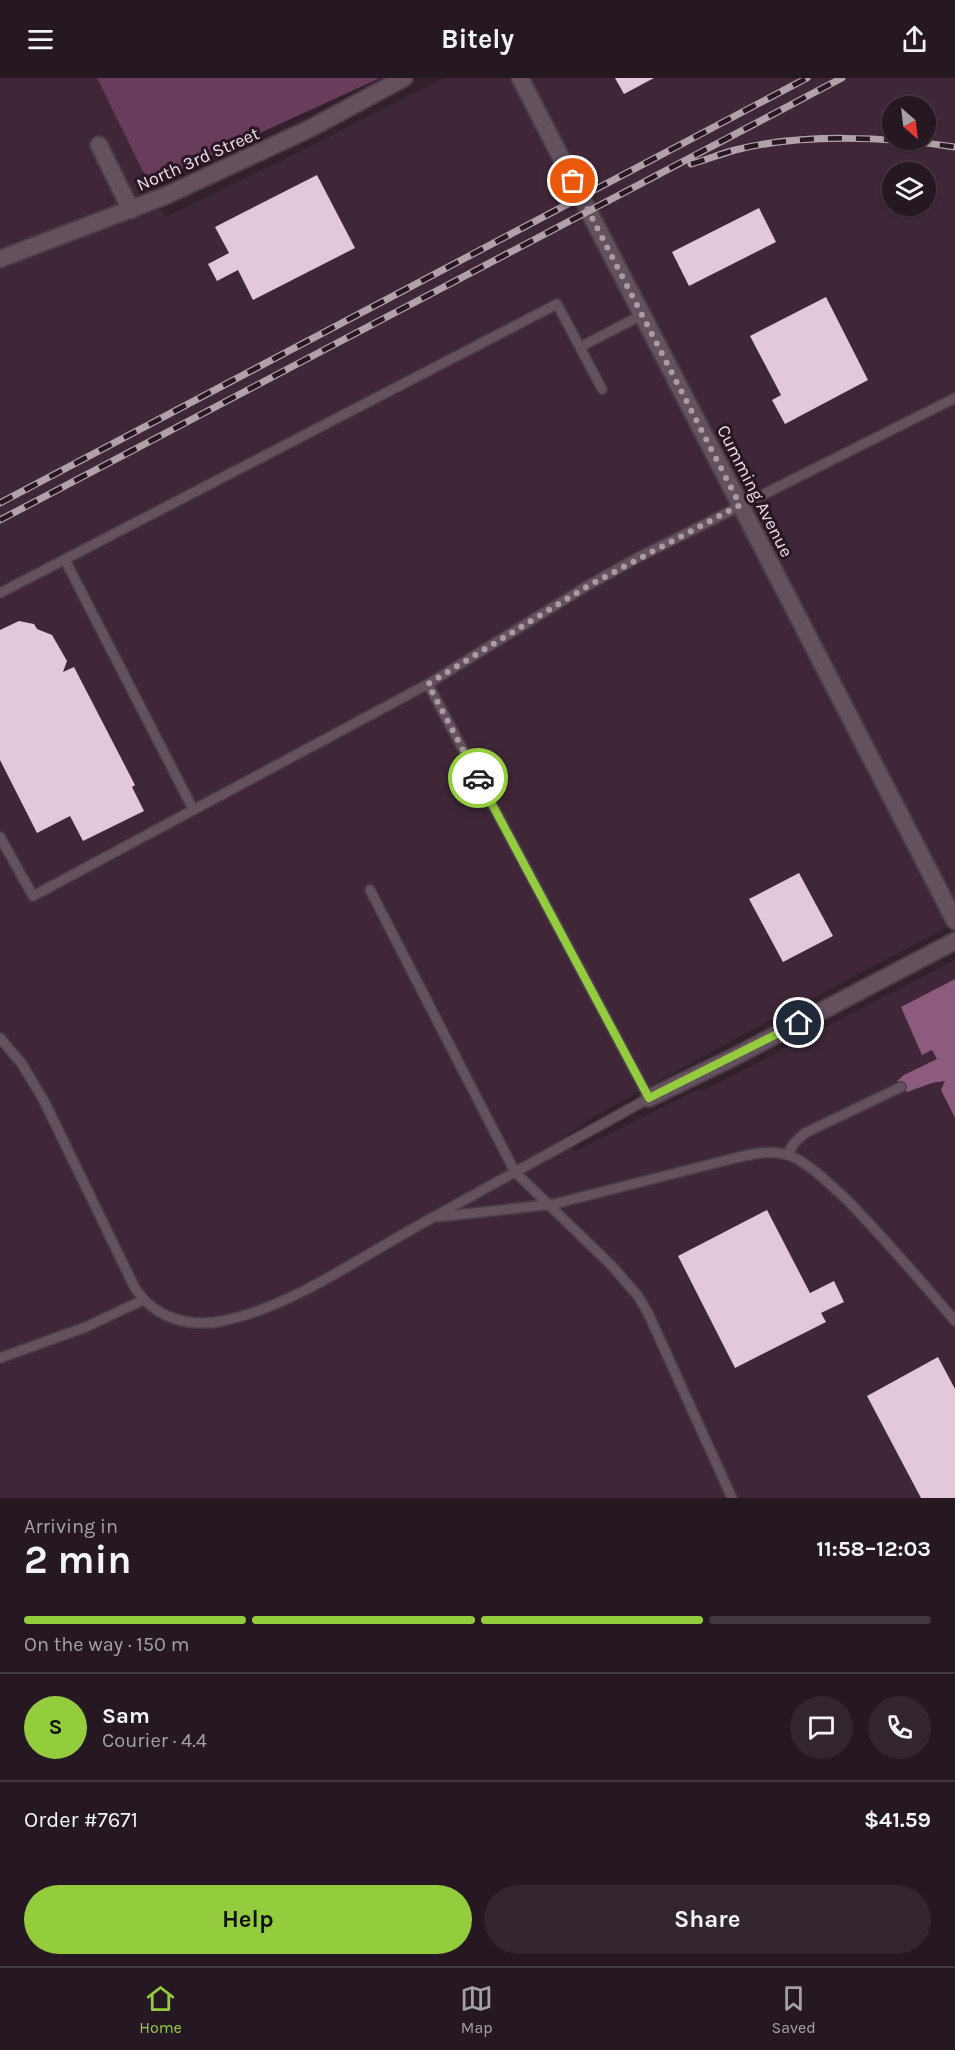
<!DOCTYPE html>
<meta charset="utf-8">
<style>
body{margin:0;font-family:Karla,sans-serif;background:#32252f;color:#f1f3f6;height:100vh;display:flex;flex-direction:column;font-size:22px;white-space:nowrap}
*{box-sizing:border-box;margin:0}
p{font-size:20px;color:#a4a0a5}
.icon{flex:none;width:33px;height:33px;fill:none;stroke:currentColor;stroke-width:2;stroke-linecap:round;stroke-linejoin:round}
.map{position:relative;height:1420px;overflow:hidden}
.drawer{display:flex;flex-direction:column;background:#261822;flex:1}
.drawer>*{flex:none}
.needle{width:39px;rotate:152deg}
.tools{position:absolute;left:882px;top:18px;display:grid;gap:12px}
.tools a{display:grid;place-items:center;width:54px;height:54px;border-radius:50%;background:#261822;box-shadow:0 2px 4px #0004,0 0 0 2px #423740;font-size:30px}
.pin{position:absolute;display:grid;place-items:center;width:51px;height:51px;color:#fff;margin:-26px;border:3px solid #fff;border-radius:50%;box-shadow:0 2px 6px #0007}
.courier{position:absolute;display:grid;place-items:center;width:60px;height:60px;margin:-30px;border:4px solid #93cd3d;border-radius:50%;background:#fff;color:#222;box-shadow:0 2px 8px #0007}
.head em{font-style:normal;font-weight:700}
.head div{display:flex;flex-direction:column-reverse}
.head{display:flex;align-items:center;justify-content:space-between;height:102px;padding:0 24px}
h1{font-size:39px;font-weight:700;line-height:45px}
.bar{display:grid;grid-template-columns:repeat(4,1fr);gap:9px 6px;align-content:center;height:72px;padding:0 24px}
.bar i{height:8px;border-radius:4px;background:#423740}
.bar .selected{background:#93cd3d}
.bar p{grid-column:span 4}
.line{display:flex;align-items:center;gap:15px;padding:0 24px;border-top:2px solid #423740}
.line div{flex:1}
.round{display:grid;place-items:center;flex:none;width:63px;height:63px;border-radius:32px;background:#32252f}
.button{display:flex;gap:12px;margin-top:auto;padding:12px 24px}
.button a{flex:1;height:69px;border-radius:36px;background:#93cd3d;color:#111;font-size:24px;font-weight:700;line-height:69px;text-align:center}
.button a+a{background:#32252f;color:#f1f3f6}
header{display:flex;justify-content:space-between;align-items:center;height:78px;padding:0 24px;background:#261822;font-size:27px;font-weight:700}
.menu{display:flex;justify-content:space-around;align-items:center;height:84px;border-top:2px solid #423740;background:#261822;font-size:16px;color:#a4a0a5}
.menu a{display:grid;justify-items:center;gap:3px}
.menu .selected{color:#93cd3d}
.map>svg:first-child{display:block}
</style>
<header><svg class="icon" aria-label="menu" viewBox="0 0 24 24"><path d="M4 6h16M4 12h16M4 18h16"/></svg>Bitely<svg class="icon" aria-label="share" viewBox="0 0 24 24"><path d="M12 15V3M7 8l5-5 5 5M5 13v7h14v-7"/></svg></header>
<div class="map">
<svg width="955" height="1420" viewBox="0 0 955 1420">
<rect width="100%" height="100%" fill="#33202d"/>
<path fill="#402738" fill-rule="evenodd" d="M 0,0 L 97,0 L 165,139 L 297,75 L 443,0 L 955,0 L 955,845 L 746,955 L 595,1038 L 565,1058 L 574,1074 L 693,1014 L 711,1009 L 955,882 L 955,901 L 901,929 L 923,976 L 932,972 L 937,982 L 904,997 L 907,1014 L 932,1005 L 946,1003 L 945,1023 L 955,1040 L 955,1420 L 0,1420 ZM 892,28 L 926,28 L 926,62 L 892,62 ZM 892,94 L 926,94 L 926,128 L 892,128 Z"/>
<path fill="#6a3c5c" d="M 97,0 L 380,0 L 149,106 Z"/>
<path fill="#8c5b7d" d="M 955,901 L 955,1040 L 941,1012 L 945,1003 L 932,1005 L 907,1014 L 897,1003 L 904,997 L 937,981 L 932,972 L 922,977 L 901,929 Z"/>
<path fill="#e2c8d9" d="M 615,0 L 654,0 L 624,16 Z
M 317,97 L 355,170 L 253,222 L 238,192 L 217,203 L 208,186 L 229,175 L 215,149 Z
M 759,130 L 776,164 L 689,208 L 672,174 Z
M 826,219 L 868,302 L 785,346 L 772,322 L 781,317 L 750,258 Z
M 19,543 L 34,546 L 37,551 L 52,557 L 67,583 L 63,594 L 74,589 L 135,707 L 132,709 L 144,733 L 83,763 L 70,738 L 37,755 L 0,682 L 0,552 Z
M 799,795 L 833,858 L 783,884 L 749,821 Z
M 767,1132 L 810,1215 L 834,1203 L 844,1224 L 821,1235 L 826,1244 L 735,1290 L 678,1178 Z
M 938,1279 L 955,1311 L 955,1420 L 921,1420 L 867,1318 Z"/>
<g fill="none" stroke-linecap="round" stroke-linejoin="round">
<defs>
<path id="service" d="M 580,269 L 642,237
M 65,482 L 193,731
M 0,515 L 557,226 L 602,311
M 0,759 L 33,818 L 428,606 L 587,508 L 639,479 L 955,320
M 370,812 L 515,1094 L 611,1187 L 638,1218 L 648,1235 L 732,1420
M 0,960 L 22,986 L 44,1023 L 135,1210 C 154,1239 187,1250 222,1243 C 288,1230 355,1183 414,1150 C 492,1106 571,1064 649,1020 L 428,606
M 787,1077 L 794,1065 L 805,1055 L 901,1009
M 438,1139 L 554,1126 L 739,1079 C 757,1075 775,1071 793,1079 C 812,1088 828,1105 844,1119 C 883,1158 919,1201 955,1243
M 0,1280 L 86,1249 L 143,1222"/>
<path id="minor" d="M 520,0 L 955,843
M 99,67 L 131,132
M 0,181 L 165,118 L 309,51 L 404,0
M 649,1020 L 732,980 L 955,863"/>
</defs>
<use href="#service" stroke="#4c3c47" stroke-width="12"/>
<use href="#minor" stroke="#4c3c47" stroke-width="20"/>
<use href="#service" stroke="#65505e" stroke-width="9"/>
<use href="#minor" stroke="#65505e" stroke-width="16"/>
<defs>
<path id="rail" d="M 691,86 C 706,82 720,76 735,72 C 801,55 889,59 955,69
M 0,425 L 807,0
M 0,442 L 842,0"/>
</defs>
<use href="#rail" stroke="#b0a1ab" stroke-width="7"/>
<use href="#rail" stroke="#291623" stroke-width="4.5" stroke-dasharray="14" stroke-linecap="butt"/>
</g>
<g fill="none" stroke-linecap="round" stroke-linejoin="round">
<path stroke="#ab9ba5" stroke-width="6" stroke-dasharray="0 10.8" d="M 478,700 L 428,606 L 588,508 L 740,427 L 573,103"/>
<path stroke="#93cd3d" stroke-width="8" d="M 478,700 L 649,1020 L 799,945"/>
</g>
<g text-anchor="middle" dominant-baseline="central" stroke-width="6" stroke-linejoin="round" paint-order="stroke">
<g font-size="18" fill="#ebdde6" stroke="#291623">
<text transform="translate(198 81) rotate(-24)">North 3rd Street</text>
<text transform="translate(755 413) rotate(63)">Cumming Avenue</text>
</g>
</g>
</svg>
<div class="tools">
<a><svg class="needle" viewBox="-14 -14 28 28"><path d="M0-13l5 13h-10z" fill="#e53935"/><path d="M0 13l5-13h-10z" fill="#a4a0a5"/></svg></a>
<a><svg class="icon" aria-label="layers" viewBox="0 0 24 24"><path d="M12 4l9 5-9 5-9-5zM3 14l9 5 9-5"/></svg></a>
</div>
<div class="pin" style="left:573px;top:103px;background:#ea580c"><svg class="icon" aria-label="bag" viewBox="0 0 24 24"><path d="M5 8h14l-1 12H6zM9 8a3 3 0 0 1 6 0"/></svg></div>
<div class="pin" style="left:799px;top:945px;background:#1f2937"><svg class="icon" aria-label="home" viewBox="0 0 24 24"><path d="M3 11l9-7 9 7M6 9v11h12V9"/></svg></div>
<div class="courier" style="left:478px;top:700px"><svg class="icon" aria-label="car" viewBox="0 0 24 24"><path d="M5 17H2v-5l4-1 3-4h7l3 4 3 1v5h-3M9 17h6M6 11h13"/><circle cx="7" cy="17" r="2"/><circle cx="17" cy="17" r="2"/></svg></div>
</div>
<section class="drawer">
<div class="head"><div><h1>2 min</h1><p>Arriving in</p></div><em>11:58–12:03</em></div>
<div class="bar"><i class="selected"></i><i class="selected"></i><i class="selected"></i><i></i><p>On the way · 150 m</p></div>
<div class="line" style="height:108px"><b class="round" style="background:#93cd3d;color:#111">S</b><div><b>Sam</b><p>Courier · 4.4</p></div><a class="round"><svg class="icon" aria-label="chat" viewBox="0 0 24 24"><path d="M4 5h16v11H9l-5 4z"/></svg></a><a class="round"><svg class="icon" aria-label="phone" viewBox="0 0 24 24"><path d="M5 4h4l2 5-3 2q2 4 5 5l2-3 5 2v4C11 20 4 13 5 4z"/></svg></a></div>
<div class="line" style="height:78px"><div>Order #7671</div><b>$41.59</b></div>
<div class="button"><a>Help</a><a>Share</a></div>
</section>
<nav class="menu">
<a class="selected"><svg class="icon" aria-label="home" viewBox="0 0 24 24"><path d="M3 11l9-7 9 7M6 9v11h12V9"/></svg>Home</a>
<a><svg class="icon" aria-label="map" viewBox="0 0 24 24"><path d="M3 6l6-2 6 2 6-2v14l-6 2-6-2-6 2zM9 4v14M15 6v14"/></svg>Map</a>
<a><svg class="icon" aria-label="saved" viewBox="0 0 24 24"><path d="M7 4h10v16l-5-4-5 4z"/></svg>Saved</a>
</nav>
